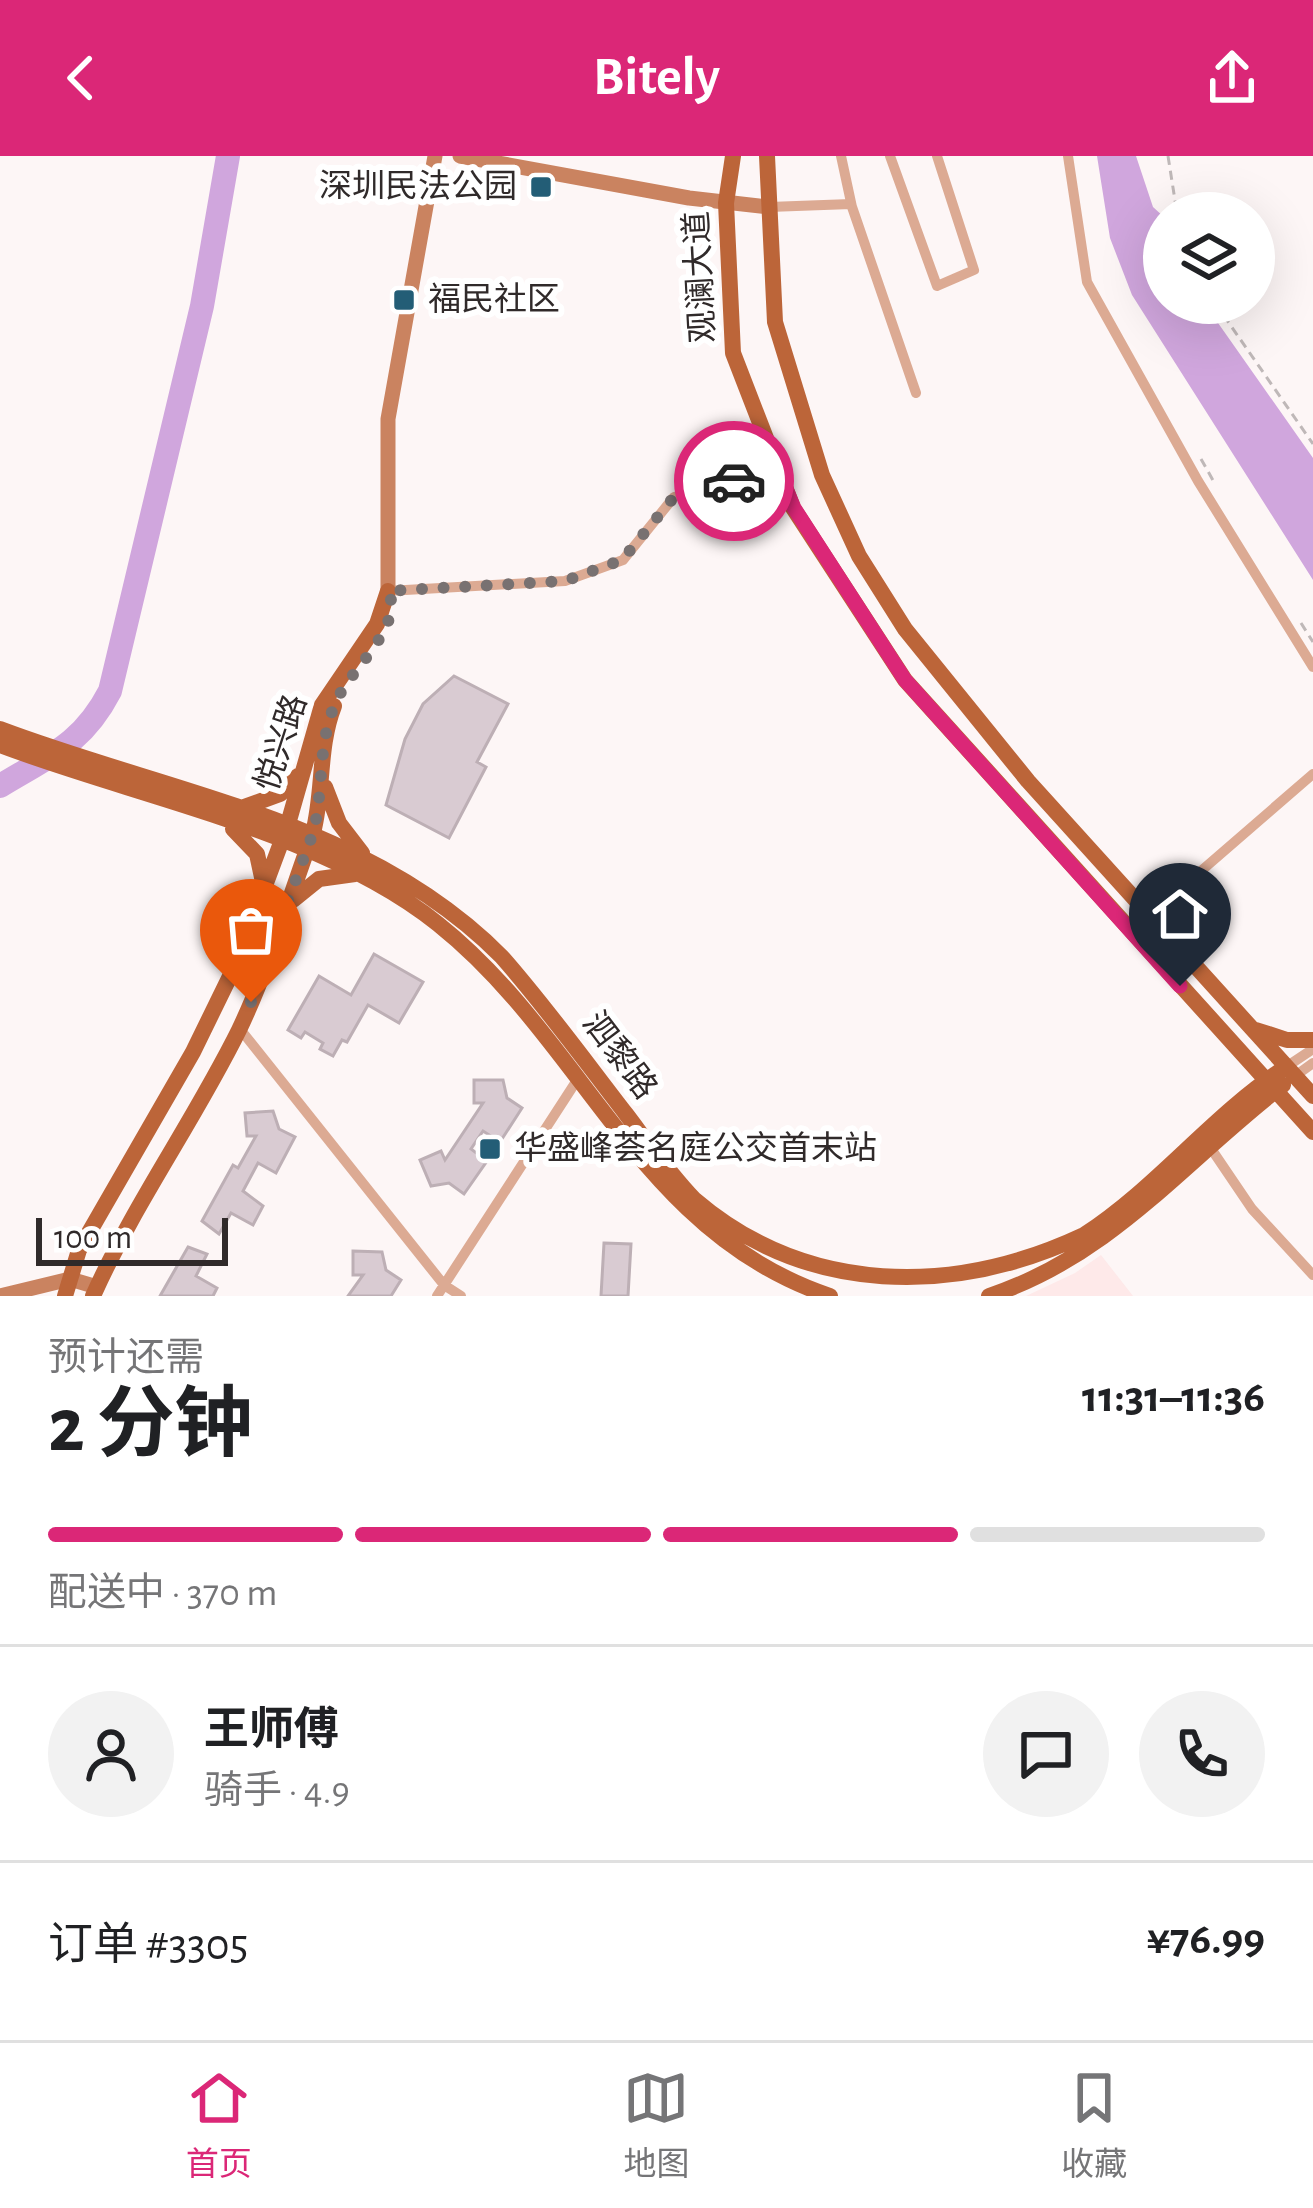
<!DOCTYPE html>
<html lang="zh">
<meta charset="utf-8">
<style>
body{margin:0;font-family:"Alegreya Sans","Noto Sans SC",sans-serif;background:#f2f2f2;color:#202124;height:100vh;display:flex;flex-direction:column;font-size:45px;white-space:nowrap}
*{box-sizing:border-box;margin:0}
p{font-size:39px;color:#757577}
.icon{flex:none;width:66px;height:66px;fill:none;stroke:currentColor;stroke-width:2;stroke-linecap:round;stroke-linejoin:round}
.map{position:relative;height:1140px;overflow:hidden}
.details{display:flex;flex-direction:column;background:#fff;flex:1}
.details>*{flex:none}
.fabs{position:absolute;left:1143px;top:36px;display:grid;gap:24px}
.fabs a{display:grid;place-items:center;width:132px;height:132px;border-radius:50%;background:#fff;box-shadow:0 12px 48px #0002;font-size:60px}
.scale{position:absolute;left:36px;bottom:30px;width:192px;box-sizing:border-box;padding-left:12px;border:6px solid #302a2a;border-top:0;font-size:33px;line-height:42px;white-space:nowrap;color:#302a2a;-webkit-text-stroke:9px #fff;paint-order:stroke}
.pin{position:absolute;display:grid;place-items:center;width:102px;height:102px;color:#fff;margin:-123px -51px;border-radius:50% 50% 50% 0;rotate:-45deg;box-shadow:0 0 12px #0007}
.pin .icon{rotate:45deg}
.courier{position:absolute;display:grid;place-items:center;width:120px;height:120px;margin:-60px;border:9px solid #db2777;border-radius:50%;background:#fff;color:#222;box-shadow:0 3px 15px #0007}
.headline em{font-style:normal;font-weight:700}
.headline div{display:flex;flex-direction:column-reverse}
.headline{display:flex;align-items:center;justify-content:space-between;height:204px;padding:0 48px}
h1{font-size:78px;font-weight:700;line-height:90px}
.bar{display:grid;grid-template-columns:repeat(4,1fr);gap:18px 12px;align-content:center;height:144px;padding:0 48px}
.bar i{height:15px;border-radius:9px;background:#e0e0e0}
.bar .on{background:#db2777}
.bar p{grid-column:span 4}
.line{display:flex;align-items:center;gap:30px;padding:0 48px;border-top:3px solid #e0e0e0}
.line div{flex:1}
.round{display:grid;place-items:center;flex:none;width:126px;height:126px;border-radius:63px;background:#f2f2f2}
header{display:flex;justify-content:space-between;align-items:center;height:156px;padding:0 48px;background:#db2777;color:#fff;font-size:54px;font-weight:700}
.menu{display:flex;justify-content:space-around;align-items:center;height:168px;border-top:3px solid #e0e0e0;background:#fff;font-size:33px;color:#757577}
.menu a{display:grid;justify-items:center;gap:6px}
.menu .on{color:#db2777}
.map>svg:first-child{display:block}
</style>
<header><svg class="icon" aria-label="back" viewBox="0 0 24 24"><path d="M15 5l-7 7 7 7"/></svg>Bitely<svg class="icon" aria-label="share" viewBox="0 0 24 24"><path d="M12 15V3M7 8l5-5 5 5M5 13v7h14v-7"/></svg></header>
<div class="map">
<svg width="1313" height="1140" viewBox="0 0 1313 1140">
<rect width="100%" height="100%" fill="#fdf6f6"/>
<path fill="#fee9e9" d="M 1101,1099 L 1133,1140 L 1026,1140 L 1075,1117 Z"/>
<path fill="#d0a6dd" d="M 1097,0 L 1136,0 L 1153,51 L 1164,61 L 1164,147 L 1204,147 L 1313,302 L 1313,424 L 1132,139 L 1110,82 Z"/>
<g fill="none" stroke-linecap="round" stroke-linejoin="round">
<path stroke="#d0a6dd" stroke-width="4.5" d="M 0,626 L 5,627"/>
<path stroke="#d0a6dd" stroke-width="24" d="M 0,630 C 49,600 82,589 110,535 L 202,150 L 228,0"/>
</g>
<path fill="#d9cbd2" stroke="#bdafb5" stroke-width="3" d="M 454,520 L 508,548 L 477,606 L 486,611 L 449,682 L 386,649 L 405,583 L 423,548 Z
M 374,798 L 423,826 L 399,867 L 368,849 L 347,886 L 342,884 L 333,900 L 320,893 L 323,887 L 305,876 L 301,882 L 288,874 L 319,820 L 351,839 Z
M 474,924 L 503,924 L 507,942 L 522,952 L 500,986 L 483,975 L 471,993 L 487,1005 L 464,1038 L 449,1027 L 431,1030 L 420,1004 L 441,995 L 445,1004 L 483,947 L 474,947 Z
M 273,955 L 279,973 L 295,981 L 276,1017 L 258,1007 L 243,1035 L 263,1050 L 253,1069 L 231,1057 L 219,1078 L 202,1065 L 233,1009 L 238,1012 L 256,980 L 247,980 L 245,957 Z
M 604,1087 L 631,1088 L 628,1140 L 601,1140 Z
M 188,1091 L 207,1098 L 196,1120 L 217,1132 L 213,1140 L 160,1140 Z
M 353,1095 L 382,1096 L 386,1114 L 401,1124 L 391,1140 L 348,1140 L 363,1119 L 353,1119 Z"/>
<g fill="none" stroke-linecap="round" stroke-linejoin="round">
<path stroke="#bfb8b8" stroke-width="3" stroke-dasharray="9 6" stroke-linecap="butt" d="M 1168,0 L 1177,57
M 1215,147 L 1313,288
M 1201,303 L 1214,326
M 1301,467 L 1313,486"/>
<path stroke="#dcaa93" stroke-width="10" d="M 841,0 L 852,51
M 890,0 L 937,130 L 974,114 L 937,0
M 1068,0 L 1087,126 L 1198,325 L 1313,511
M 769,51 L 851,48 L 916,237
M 388,435 L 565,425 L 623,404 L 674,341 L 778,313
M 1149,760 L 1313,618
M 240,873 L 444,1129 L 461,1140
M 1286,911 L 1313,893
M 1295,920 L 1313,907
M 1210,991 L 1252,1053 L 1313,1119
M 437,1140 L 579,921"/>
<path stroke="#ca8360" stroke-width="15" d="M 460,0 L 689,42 L 769,51
M 388,435 L 388,263 L 435,0
M 0,1140 L 70,1123 L 97,1131"/>
<path stroke="#bc6539" stroke-width="16" d="M 733,0 L 726,47 L 733,197 L 793,352 L 905,524 L 1313,976
M 767,0 L 775,166 L 822,319 L 859,400 L 905,473 L 1028,625 L 1313,940
M 0,573 C 172,638 368,665 502,801 C 546,851 585,905 626,958 C 648,987 669,1017 694,1043 C 807,1140 954,1140 1084,1079 C 1158,1031 1212,959 1286,911
M 0,589 C 137,641 324,676 438,768 C 585,885 640,1077 830,1140
M 325,631 L 339,667 L 362,697
M 244,651 L 280,638 L 298,620
M 233,673 L 257,698 L 263,726
M 293,744 L 319,723 L 355,718
M 1256,874 L 1287,884 L 1313,884
M 65,1140 L 79,1094 L 193,896 L 235,810 L 288,668 L 322,549 L 377,468 L 388,435
M 93,1140 C 134,1048 194,965 239,874 C 269,811 289,743 313,677 C 324,635 318,591 334,550
M 989,1140 C 1111,1100 1184,1005 1283,929"/>
</g>
<g fill="none" stroke-linecap="round" stroke-linejoin="round">
<path stroke="#787171" stroke-width="12" stroke-dasharray="0 21.6" d="M 251,846 L 313,677 C 325,632 316,583 339,540 C 353,512 405,468 388,435 L 565,425 L 622,404 L 674,341 L 734,325"/>
<path stroke="#db2777" stroke-width="15" d="M 734,325 L 778,313 L 794,352 L 905,524 L 1180,830"/>
</g>
<g fill="#235d76" stroke="#fff" stroke-width="4.5">
<rect x="529" y="19" width="24" height="24" rx="6"/>
<rect x="392" y="132" width="24" height="24" rx="6"/>
<rect x="478" y="981" width="24" height="24" rx="6"/>
</g>
<g text-anchor="middle" dominant-baseline="central" stroke-width="12" stroke-linejoin="round" paint-order="stroke">
<g font-size="33" fill="#302a2a" stroke="#fff" text-anchor="start">
<text x="517" y="31" text-anchor="end">深圳民法公园</text>
<text x="428" y="144">福民社区</text>
<text x="514" y="993">华盛峰荟名庭公交首末站</text>
</g>
<g font-size="33" fill="#302a2a" stroke="#fff">
<text transform="translate(701 121) rotate(-93)">观澜大道</text>
<text transform="translate(282 587) rotate(-72)">悦兴路</text>
<text transform="translate(619 900) rotate(53)">泗黎路</text>
</g>
</g>
</svg>
<div class="fabs">
<a><svg class="icon" aria-label="layers" viewBox="0 0 24 24"><path d="M12 4l9 5-9 5-9-5zM3 14l9 5 9-5"/></svg></a>
</div>
<div class="scale">100 m</div>
<div class="pin" style="left:251px;top:846px;background:#ea580c"><svg class="icon" aria-label="bag" viewBox="0 0 24 24"><path d="M5 8h14l-1 12H6zM9 8a3 3 0 0 1 6 0"/></svg></div>
<div class="pin" style="left:1180px;top:830px;background:#1f2937"><svg class="icon" aria-label="home" viewBox="0 0 24 24"><path d="M3 11l9-7 9 7M6 9v11h12V9"/></svg></div>
<div class="courier" style="left:734px;top:325px"><svg class="icon" aria-label="car" viewBox="0 0 24 24"><path d="M5 17H2v-5l4-1 3-4h7l3 4 3 1v5h-3M9 17h6M6 11h13"/><circle cx="7" cy="17" r="2"/><circle cx="17" cy="17" r="2"/></svg></div>
</div>
<section class="details">
<div class="headline"><div><h1>2 分钟</h1><p>预计还需</p></div><em>11:31–11:36</em></div>
<div class="bar"><i class="on"></i><i class="on"></i><i class="on"></i><i></i><p>配送中 · 370 m</p></div>
<div class="line" style="height:216px"><a class="round"><svg class="icon" aria-label="person" viewBox="0 0 24 24"><circle cx="12" cy="8" r="4"/><path d="M4 21q1-7 8-7t8 7"/></svg></a><div><b>王师傅</b><p>骑手 · 4.9</p></div><a class="round"><svg class="icon" aria-label="chat" viewBox="0 0 24 24"><path d="M4 5h16v11H9l-5 4z"/></svg></a><a class="round"><svg class="icon" aria-label="phone" viewBox="0 0 24 24"><path d="M5 4h4l2 5-3 2q2 4 5 5l2-3 5 2v4C11 20 4 13 5 4z"/></svg></a></div>
<div class="line" style="height:156px"><div>订单 #3305</div><b>¥76.99</b></div>
</section>
<nav class="menu">
<a class="on"><svg class="icon" aria-label="home" viewBox="0 0 24 24"><path d="M3 11l9-7 9 7M6 9v11h12V9"/></svg>首页</a>
<a><svg class="icon" aria-label="map" viewBox="0 0 24 24"><path d="M3 6l6-2 6 2 6-2v14l-6 2-6-2-6 2zM9 4v14M15 6v14"/></svg>地图</a>
<a><svg class="icon" aria-label="saved" viewBox="0 0 24 24"><path d="M7 4h10v16l-5-4-5 4z"/></svg>收藏</a>
</nav>
